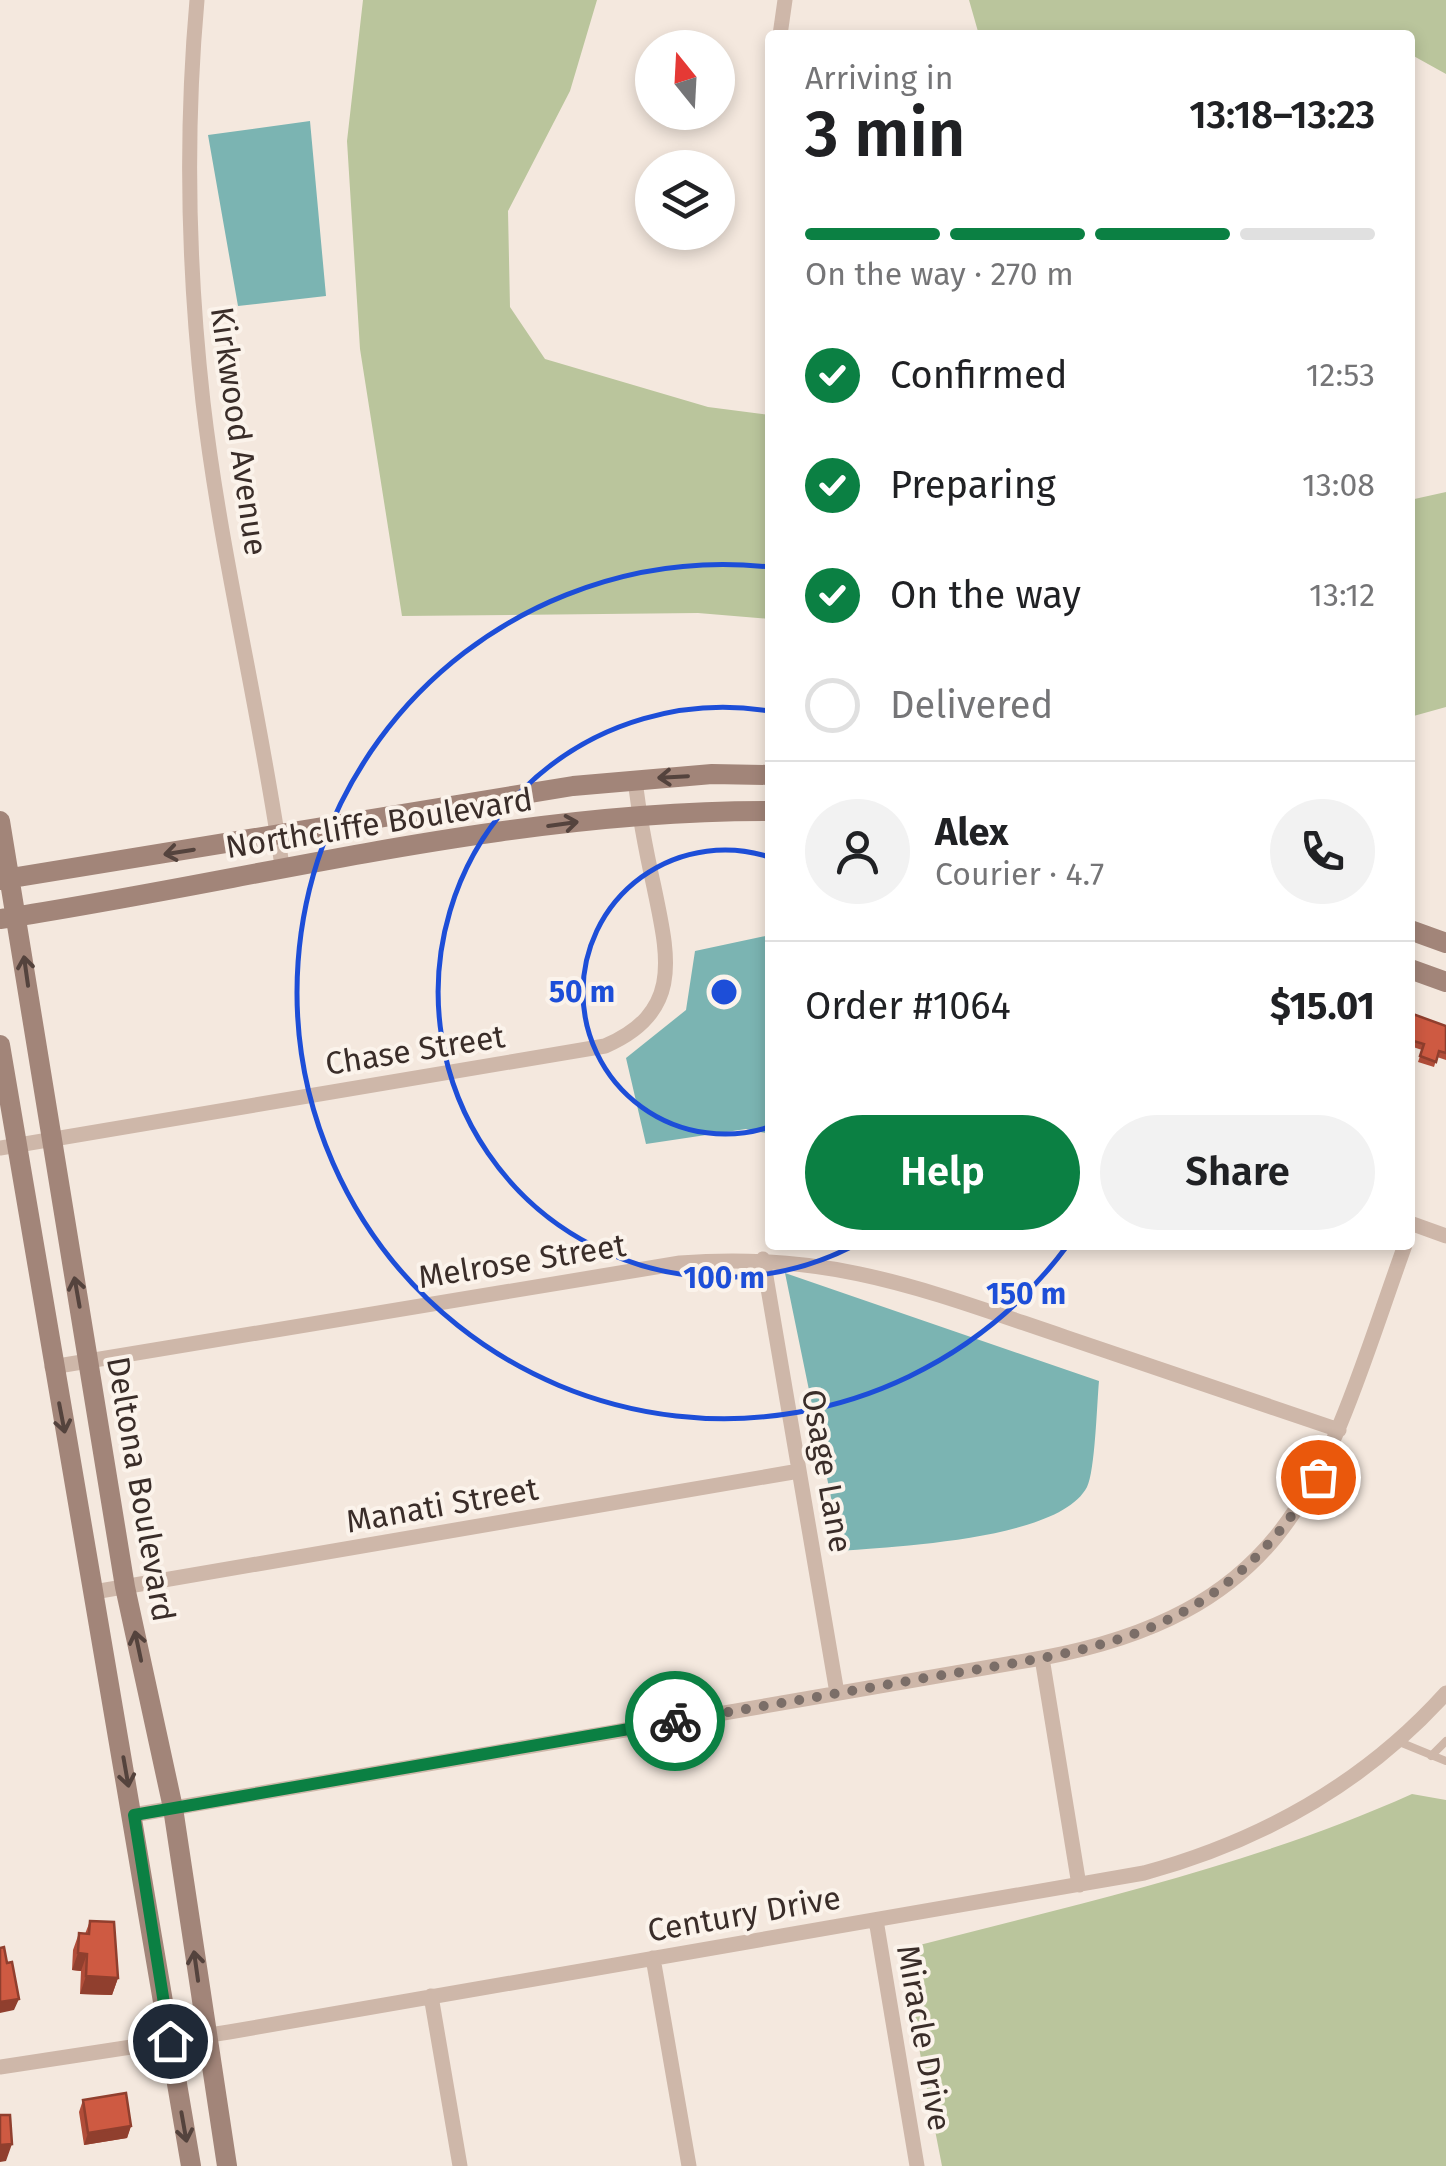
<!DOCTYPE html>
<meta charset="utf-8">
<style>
body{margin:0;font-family:"Fira Sans",sans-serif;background:#f2f2f2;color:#202124;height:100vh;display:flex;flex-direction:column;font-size:38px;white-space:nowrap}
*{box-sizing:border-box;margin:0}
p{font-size:32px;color:#757577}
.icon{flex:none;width:55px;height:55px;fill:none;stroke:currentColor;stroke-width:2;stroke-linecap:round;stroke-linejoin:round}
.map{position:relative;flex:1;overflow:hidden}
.drawer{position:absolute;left:765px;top:30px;width:650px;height:1220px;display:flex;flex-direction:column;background:#fff;border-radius:10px;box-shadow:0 5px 15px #0003}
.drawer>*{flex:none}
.needle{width:65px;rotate:342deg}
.tools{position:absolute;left:635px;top:30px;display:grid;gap:20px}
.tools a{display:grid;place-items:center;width:100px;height:100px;border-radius:50%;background:#fff;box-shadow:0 5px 15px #0003;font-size:50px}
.pin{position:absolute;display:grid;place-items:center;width:85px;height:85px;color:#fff;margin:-42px;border:5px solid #fff;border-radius:50%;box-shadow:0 2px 10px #0007}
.courier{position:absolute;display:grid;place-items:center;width:100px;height:100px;margin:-50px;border:8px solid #0b8043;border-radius:50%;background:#fff;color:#222;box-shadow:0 2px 12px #0007}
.overview em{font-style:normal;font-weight:600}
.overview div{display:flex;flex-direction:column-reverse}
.overview{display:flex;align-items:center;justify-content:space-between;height:170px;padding:0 40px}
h1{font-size:65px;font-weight:600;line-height:75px}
.bar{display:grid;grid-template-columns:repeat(4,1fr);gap:15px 10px;align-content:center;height:120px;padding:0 40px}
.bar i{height:12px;border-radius:8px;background:#e0e0e0}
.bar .on{background:#0b8043}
.bar p{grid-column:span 4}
.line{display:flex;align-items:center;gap:25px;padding:0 40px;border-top:2px solid #e0e0e0}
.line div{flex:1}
.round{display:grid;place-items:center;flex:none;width:105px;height:105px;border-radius:52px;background:#f2f2f2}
ol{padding:0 40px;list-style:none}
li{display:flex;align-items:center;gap:30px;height:110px}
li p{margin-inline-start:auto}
li .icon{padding:10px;border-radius:50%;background:#0b8043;color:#fff;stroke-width:4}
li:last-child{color:#757577}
li i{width:55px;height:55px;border:5px solid #e0e0e0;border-radius:50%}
.action{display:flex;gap:20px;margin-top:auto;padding:20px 40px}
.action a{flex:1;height:115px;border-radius:60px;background:#0b8043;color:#fff;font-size:40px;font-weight:600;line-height:115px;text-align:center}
.action a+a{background:#f2f2f2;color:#202124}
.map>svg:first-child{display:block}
</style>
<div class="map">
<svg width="1446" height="2166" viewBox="0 0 1446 2166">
<rect width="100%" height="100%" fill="#f4e8de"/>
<path fill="#bac59c" d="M 363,0 L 597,0 L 570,91 L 508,211 L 510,307 L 545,359 L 708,407 L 770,415 L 770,619 L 698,613 L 402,616 L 360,349 L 347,141 Z
M 969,0 L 1446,0 L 1446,74 L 1410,54 L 1410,35 L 979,35 Z
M 1446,492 L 1446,707 L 1410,717 L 1410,500 Z
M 1412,1794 L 1446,1800 L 1446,2166 L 942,2166 L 900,1950 C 1073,1905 1249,1867 1412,1794 Z"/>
<path fill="#7bb4b2" d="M 310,121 L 326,296 L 238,306 L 208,135 Z
M 770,935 L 770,1134 L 746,1129 L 646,1144 L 626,1058 L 686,1010 L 695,951 Z
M 785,1273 L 1099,1381 C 1097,1402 1095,1472 1087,1487 C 1059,1540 897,1546 842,1551 Z"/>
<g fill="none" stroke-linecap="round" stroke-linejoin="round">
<path stroke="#ceb7a9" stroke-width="8" d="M 1397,1741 L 1446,1761
M 1431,1756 L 1446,1741"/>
<path stroke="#ceb7a9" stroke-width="15" d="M 197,0 C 185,134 188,268 203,402 C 221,557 260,710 282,866
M 780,35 L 785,0
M 0,1148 L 605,1046 C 684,1012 668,956 654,887 C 646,851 639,815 635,779
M 1410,1223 L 1446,1236
M 763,1259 L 837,1693
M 52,1367 L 680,1263 C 832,1251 925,1290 1065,1337 C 1156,1368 1247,1399 1339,1430
M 94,1592 L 799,1471
M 1042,1658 L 1079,1885
M 133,1815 L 1042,1658 C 1303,1609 1326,1465 1405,1245
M 876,1920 L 917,2166
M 653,1958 L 689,2166
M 431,1996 L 460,2166
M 0,2067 L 229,2032 L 1144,1873 C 1261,1841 1364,1784 1446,1693"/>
<path stroke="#a28579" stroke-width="20" d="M 0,821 L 125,1587 L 173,1808 L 227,2166
M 0,880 L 573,786 L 712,774 L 770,775
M 0,919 C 256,880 510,810 770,811
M 1410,930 L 1446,943
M 1410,969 L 1446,982
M 0,1045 L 191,2166"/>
</g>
<path fill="#b14d39" d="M 1410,1013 L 1446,1026 L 1446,1060 L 1437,1057 L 1434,1067 L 1418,1062 L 1422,1050 L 1410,1046 Z
M 90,1921 L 118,1978 L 112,1995 L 80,1994 L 81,1971 L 72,1970 L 73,1950 L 79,1933 L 85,1934 Z
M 83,2100 L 131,2126 L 127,2138 L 84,2145 L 79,2112 Z"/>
<path fill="#903f2e" d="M 78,1953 L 87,1954 L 81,1971 L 72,1970 Z
M 86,1976 L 118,1978 L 112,1995 L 80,1994 Z
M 19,1999 L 14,2010 L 0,2013 L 0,2002 Z
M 131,2126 L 127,2138 L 84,2145 L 88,2133 Z
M 12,2144 L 6,2161 L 0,2162 L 0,2145 Z"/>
<path fill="#ce5a42" stroke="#903f2e" stroke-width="2.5" d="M 1410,1013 L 1446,1026 L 1446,1053 L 1439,1051 L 1436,1062 L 1420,1056 L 1424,1044 L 1410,1040 Z
M 90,1921 L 114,1922 L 118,1978 L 86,1976 L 87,1954 L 78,1953 L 79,1933 L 89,1934 Z
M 4,1947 L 7,1963 L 12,1962 L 19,1999 L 0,2002 L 0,1948 Z
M 126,2093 L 131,2126 L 88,2133 L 83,2100 Z
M 0,2115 L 10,2115 L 12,2144 L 0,2145 Z"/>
<defs><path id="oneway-shaft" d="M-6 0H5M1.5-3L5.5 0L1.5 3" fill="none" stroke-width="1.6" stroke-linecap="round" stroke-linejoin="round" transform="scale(2.5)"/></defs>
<g stroke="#54433d">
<use href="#oneway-shaft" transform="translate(673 777) rotate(177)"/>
<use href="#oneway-shaft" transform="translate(563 824) rotate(-8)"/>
<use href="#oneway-shaft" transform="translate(179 852) rotate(171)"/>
<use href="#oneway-shaft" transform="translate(26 971) rotate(-98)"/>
<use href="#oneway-shaft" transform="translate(77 1292) rotate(-100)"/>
<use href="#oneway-shaft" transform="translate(62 1418) rotate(79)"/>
<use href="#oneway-shaft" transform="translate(138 1646) rotate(-102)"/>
<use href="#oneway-shaft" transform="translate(126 1772) rotate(80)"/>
<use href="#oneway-shaft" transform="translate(196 1966) rotate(-98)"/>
<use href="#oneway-shaft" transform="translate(184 2127) rotate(80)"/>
</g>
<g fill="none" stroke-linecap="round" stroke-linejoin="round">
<path stroke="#7b6e68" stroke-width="10" stroke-dasharray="0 18" d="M 675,1721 C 760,1707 845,1692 931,1677 C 1105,1648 1217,1639 1318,1477"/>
<path stroke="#0b8043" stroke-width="12" d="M 170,2041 L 134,1815 L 675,1721"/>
</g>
<g fill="none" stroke="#1d4ed8" stroke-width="5">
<path d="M769 1127A142 142 0 1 1 769 857"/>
<path d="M853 1246A285 285 0 1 1 769 711"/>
<path d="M1067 1246A427 427 0 1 1 769 567"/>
</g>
<g text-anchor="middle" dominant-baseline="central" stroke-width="8" stroke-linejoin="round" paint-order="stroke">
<g font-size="32" fill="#3a2d29" stroke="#fbf3eb">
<text transform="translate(239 431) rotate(82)">Kirkwood Avenue</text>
<text transform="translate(379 823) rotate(-9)">Northcliffe Boulevard</text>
<text transform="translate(415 1050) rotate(-9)">Chase Street</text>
<text transform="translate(522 1261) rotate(-9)">Melrose Street</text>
<text transform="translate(827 1471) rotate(80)">Osage Lane</text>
<text transform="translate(141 1489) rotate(80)">Deltona Boulevard</text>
<text transform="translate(442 1505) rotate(-10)">Manati Street</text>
<text transform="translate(744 1914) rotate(-10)">Century Drive</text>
<text transform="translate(924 2038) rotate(80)">Miracle Drive</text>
</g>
</g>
<circle cx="724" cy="992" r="15" fill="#1d4ed8" stroke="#fbf3eb" stroke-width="5"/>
<g font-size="30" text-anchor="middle" font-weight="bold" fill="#1d4ed8" stroke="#fbf3eb" stroke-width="8" stroke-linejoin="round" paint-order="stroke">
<text x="582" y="1002">50 m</text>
<text x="724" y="1288">100 m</text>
<text x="1026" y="1304">150 m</text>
</g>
</svg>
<div class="tools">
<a><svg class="needle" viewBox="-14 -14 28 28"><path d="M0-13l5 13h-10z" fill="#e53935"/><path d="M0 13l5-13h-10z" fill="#757577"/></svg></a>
<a><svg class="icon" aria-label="layers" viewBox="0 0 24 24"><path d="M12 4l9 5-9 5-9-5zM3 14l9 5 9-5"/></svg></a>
</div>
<div class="pin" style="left:1318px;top:1477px;background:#ea580c"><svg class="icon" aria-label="bag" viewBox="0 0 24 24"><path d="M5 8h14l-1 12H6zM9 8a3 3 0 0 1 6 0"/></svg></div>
<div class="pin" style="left:170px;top:2041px;background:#1f2937"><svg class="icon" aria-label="home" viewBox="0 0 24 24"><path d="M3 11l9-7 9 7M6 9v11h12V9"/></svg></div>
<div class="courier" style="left:675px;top:1721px"><svg class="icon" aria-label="bike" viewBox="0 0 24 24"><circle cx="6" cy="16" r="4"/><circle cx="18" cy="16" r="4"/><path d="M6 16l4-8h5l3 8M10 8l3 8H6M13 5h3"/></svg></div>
<section class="drawer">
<div class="overview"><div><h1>3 min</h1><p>Arriving in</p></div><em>13:18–13:23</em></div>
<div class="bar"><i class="on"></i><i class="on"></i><i class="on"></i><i></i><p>On the way · 270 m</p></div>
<ol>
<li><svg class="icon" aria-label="check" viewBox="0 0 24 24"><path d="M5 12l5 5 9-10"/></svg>Confirmed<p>12:53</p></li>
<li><svg class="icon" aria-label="check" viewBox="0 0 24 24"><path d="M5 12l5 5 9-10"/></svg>Preparing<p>13:08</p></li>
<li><svg class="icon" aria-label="check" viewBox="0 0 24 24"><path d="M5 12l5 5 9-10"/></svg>On the way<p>13:12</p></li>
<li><i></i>Delivered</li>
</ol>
<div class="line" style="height:180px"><a class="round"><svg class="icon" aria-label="person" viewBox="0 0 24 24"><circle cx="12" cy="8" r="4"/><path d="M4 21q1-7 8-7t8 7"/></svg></a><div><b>Alex</b><p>Courier · 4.7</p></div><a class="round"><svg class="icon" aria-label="phone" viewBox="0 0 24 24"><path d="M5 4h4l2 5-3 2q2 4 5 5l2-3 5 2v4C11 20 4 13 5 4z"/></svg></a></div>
<div class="line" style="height:130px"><div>Order #1064</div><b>$15.01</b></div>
<div class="action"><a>Help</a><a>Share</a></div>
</section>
</div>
